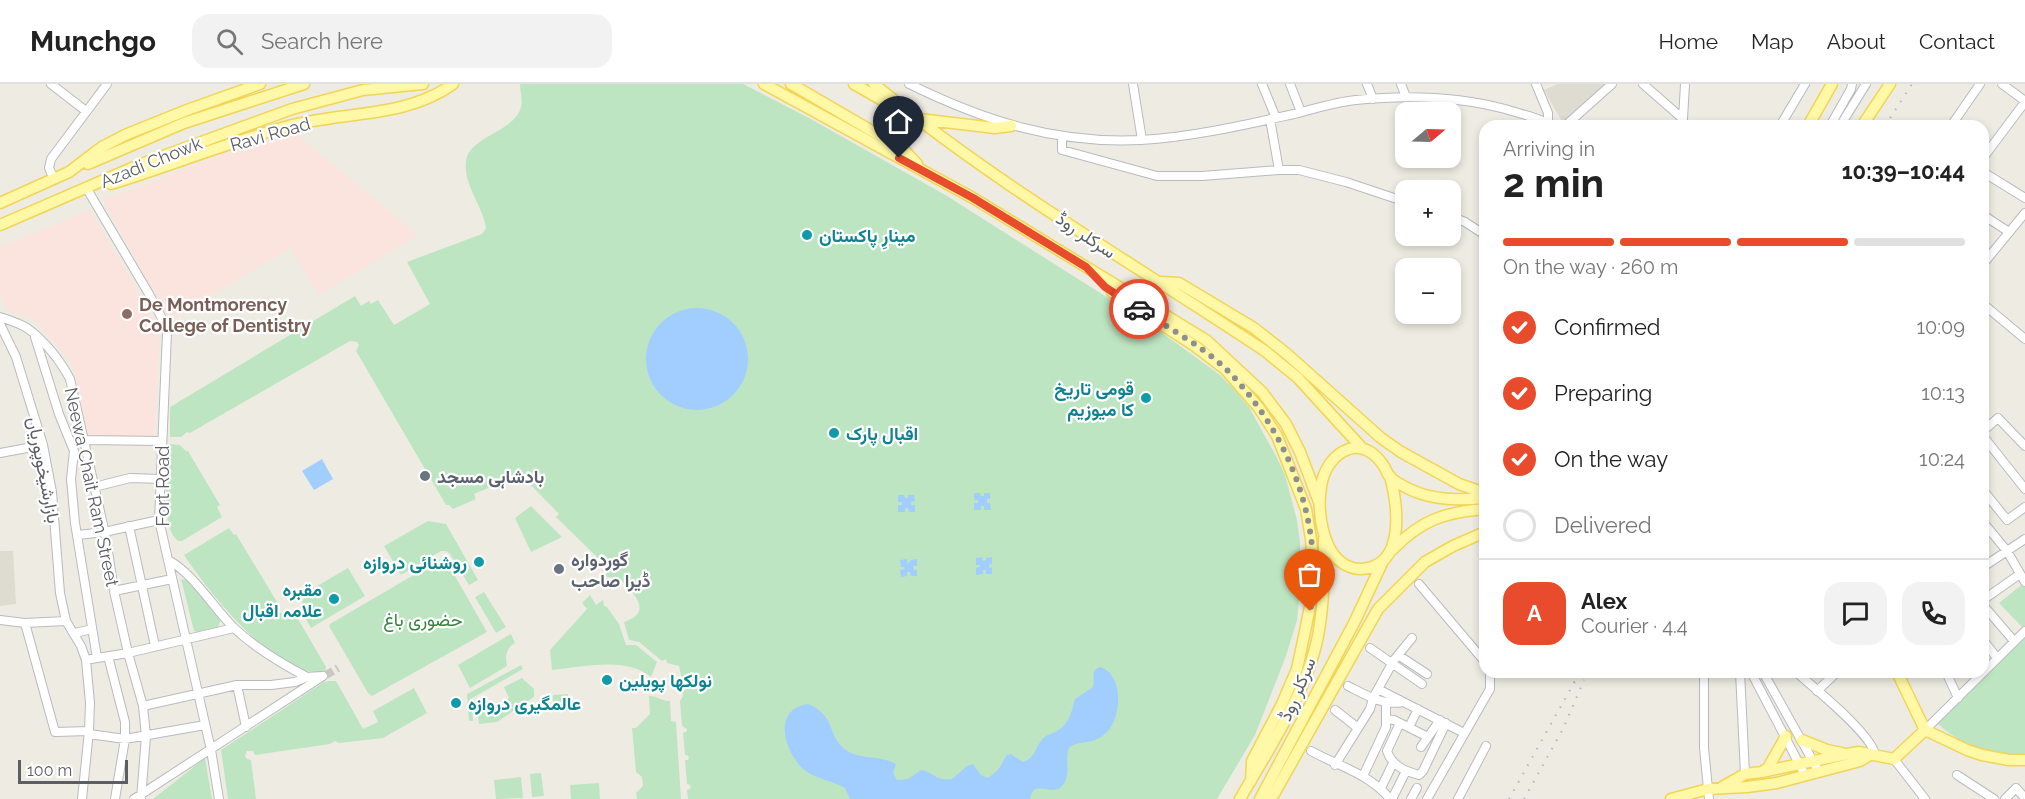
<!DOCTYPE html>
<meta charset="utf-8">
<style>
body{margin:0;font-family:Raleway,Vazirmatn,sans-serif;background:#f2f2f2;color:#222;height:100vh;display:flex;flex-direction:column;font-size:22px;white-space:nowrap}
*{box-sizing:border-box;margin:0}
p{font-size:20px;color:#767676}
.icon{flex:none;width:33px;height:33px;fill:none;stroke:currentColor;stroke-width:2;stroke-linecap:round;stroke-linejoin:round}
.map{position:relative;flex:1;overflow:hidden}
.side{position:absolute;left:1479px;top:36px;width:510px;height:558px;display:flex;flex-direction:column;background:#fff;border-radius:18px;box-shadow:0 3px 9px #0003}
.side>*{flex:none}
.needle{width:39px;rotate:71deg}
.buttons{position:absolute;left:1395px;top:18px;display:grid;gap:12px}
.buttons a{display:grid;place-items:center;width:66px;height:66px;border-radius:12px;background:#fff;box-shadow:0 3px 9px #0003;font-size:30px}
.scale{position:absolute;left:18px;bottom:15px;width:110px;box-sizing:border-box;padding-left:6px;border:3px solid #5b5e63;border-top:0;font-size:16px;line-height:21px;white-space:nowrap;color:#5b5e63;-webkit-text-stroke:4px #fff;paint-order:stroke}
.pin{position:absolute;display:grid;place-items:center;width:51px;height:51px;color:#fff;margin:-62px -26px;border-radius:50% 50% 50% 0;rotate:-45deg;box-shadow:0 0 6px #0007}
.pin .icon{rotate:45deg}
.courier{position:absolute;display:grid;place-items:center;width:60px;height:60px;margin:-30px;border:4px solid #e94c2c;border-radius:50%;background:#fff;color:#222;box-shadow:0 2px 8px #0007}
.head em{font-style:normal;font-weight:700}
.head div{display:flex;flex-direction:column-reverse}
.head{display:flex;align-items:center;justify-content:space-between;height:102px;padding:0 24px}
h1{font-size:39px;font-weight:700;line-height:45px}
.bar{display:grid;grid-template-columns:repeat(4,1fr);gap:9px 6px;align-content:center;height:72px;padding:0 24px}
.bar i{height:8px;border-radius:4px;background:#e0e0e0}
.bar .selected{background:#e94c2c}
.bar p{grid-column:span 4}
.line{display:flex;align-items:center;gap:15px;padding:0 24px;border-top:2px solid #e0e0e0}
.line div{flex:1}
.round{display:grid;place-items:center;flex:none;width:63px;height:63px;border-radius:18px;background:#f2f2f2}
ol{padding:0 24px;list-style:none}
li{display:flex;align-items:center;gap:18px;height:66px}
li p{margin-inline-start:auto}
li .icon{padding:6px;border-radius:50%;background:#e94c2c;color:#fff;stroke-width:4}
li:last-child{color:#767676}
li i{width:33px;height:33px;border:3px solid #e0e0e0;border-radius:50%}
header{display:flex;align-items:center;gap:36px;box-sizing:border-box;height:84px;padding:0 30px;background:#fff;border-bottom:2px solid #e0e0e0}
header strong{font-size:28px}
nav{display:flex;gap:33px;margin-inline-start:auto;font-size:21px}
.search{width:420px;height:54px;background:#f2f2f2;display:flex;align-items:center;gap:15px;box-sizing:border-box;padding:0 21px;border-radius:18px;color:#767676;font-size:22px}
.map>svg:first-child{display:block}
</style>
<header>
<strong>Munchgo</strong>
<div class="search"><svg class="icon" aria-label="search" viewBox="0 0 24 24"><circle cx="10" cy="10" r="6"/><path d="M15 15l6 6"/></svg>Search here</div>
<nav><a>Home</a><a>Map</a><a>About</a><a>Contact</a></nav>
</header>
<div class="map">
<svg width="2025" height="715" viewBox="0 0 2025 715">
<rect width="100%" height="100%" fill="#eeece2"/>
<path fill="#dedbd0" d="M 1558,0 L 1606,0 L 1608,3 L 1564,41 L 1544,6 Z
M 0,467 L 13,467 L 16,520 L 0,522 Z"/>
<path fill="#fbe3de" d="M 290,45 L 417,151 L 319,211 L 290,164 L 169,237 L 103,116 Z
M 90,126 L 160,245 L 154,355 L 88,353 L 72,279 L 35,236 L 7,227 L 0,211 L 0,163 Z"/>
<path fill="#bee5c2" d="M 520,0 L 743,0 L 809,34 L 947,112 L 1154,243 L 1220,291 L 1233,304 L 1249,323 L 1277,374 L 1285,391 L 1297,436 L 1300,458 L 1300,506 L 1297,536 L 1286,572 L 1255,651 L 1217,715 L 688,715 L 687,706 L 691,704 L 690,701 L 687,700 L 685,676 L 688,676 L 689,673 L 687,671 L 685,671 L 683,649 L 687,647 L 687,645 L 682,642 L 680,617 L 683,612 L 682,600 L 685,597 L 682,595 L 679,582 L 667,579 L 666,575 L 662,577 L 639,558 L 629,556 L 624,538 C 642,532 644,523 632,508 C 625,499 620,493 607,493 L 600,476 L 556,433 L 559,430 L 519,389 L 499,406 L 493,402 L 474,410 L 476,415 L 453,425 L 449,421 L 446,421 L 356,267 L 359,261 L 357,258 L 350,257 L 190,349 L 187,348 L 181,353 L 170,353 L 170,323 L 355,212 L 361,222 L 369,217 L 371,220 L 378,216 L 394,241 L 430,220 L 407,178 L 482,150 L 486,144 C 483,122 463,101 466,77 C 469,52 515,48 521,23 C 523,17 520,7 520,0 Z
M 169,360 L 180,361 L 186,367 L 188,367 L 220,421 L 217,423 L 222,433 L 182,457 L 178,457 C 159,442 168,384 169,360 Z
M 531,422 L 562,453 L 531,468 L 515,434 Z
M 428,437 L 446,440 L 478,496 L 469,501 L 450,470 L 446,467 L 441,467 L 401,491 L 384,462 Z
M 229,444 L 234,451 L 236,450 L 277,518 L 275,523 C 279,533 287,529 294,528 L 326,583 L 325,588 C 277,596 208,507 184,471 Z
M 441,475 L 444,475 L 447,478 L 487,548 L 372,612 L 368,609 L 329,542 L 330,540 Z
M 348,484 L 365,512 L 311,544 L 300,525 L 305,509 Z
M 181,495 L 186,496 L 221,535 L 218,543 L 197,548 L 194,547 Z
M 2025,498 L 2025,546 L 1999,519 Z
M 484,508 L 506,543 L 496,549 L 475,513 Z
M 590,511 L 596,521 L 603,516 L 604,522 L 607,523 L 619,540 L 626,561 L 636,561 L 657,578 L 651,593 C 626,572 582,583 552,586 L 550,566 L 587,525 L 582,519 Z
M 511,550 L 515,559 C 506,564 505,572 507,582 L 470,604 L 458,581 Z
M 2025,550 L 2025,670 C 1991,673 1962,662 1937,639 Z
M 521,581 L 523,585 L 472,614 L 473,637 L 469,637 L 467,610 Z
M 522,594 L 534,605 L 534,613 L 497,638 L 479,640 L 476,619 L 480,617 L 487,627 L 509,614 L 504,603 Z
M 330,597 L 336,597 L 363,645 L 378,638 L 373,627 L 414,604 L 427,629 L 383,654 L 339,659 L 335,657 L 330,660 L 255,671 L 253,667 L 247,667 L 245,672 L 247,675 L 251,676 L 256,715 L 228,715 L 221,666 L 324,598 Z
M 568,610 L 569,627 L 551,628 L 549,624 L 553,619 L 553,611 Z
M 649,612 C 657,612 661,617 670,617 L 671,637 L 676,638 L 681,715 L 637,715 L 636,709 L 643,702 L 642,693 L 636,688 L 632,644 L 636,644 L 650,630 Z
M 205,674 L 212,715 L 153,715 Z
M 541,689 L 544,712 L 532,713 L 530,690 Z
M 521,693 L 523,714 L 496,715 L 494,696 Z
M 599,699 L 600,715 L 571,715 L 570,701 Z"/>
<path fill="#a1ceff" d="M646 275a51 51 0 1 1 102 0a51 51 0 1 1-102 0Z
M 322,375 L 333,395 L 314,406 L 302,387 Z
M 974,409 L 980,409 L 981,412 L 984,412 L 984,409 L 990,409 L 990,415 L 987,415 L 987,419 L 990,419 L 991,426 L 984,426 L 984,422 L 981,422 L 981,426 L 974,426 L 974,419 L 978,419 L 978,416 L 974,416 Z
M 898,411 L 904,411 L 905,414 L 908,414 L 908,411 L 914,411 L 915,417 L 911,418 L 911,421 L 915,421 L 915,428 L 909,428 L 908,424 L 905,424 L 905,428 L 898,428 L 898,421 L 902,421 L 902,418 L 898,418 Z
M 982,473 L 983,477 L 986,476 L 986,474 L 992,473 L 992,480 L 989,480 L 989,483 L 992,484 L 992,490 L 986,490 L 986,486 L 983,486 L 983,490 L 976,491 L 976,484 L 980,483 L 980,481 L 976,481 L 976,474 Z
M 907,475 L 907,479 L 910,478 L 911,476 L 917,475 L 917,482 L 913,482 L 914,486 L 917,486 L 917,492 L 911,492 L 910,488 L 907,488 L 907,492 L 901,493 L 900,486 L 905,485 L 904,483 L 901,483 L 900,476 Z
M 1100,583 C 1124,590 1122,633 1107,648 C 1092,663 1079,655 1069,664 C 1064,675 1072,692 1062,702 C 1051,714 1035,693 1030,715 L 850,715 L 845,704 C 831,696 814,695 802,684 C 783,665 773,625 808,620 C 837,632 826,651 846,666 C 860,676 881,671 896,680 L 893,689 L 897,696 L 908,695 L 921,686 C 935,688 933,697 952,695 L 967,682 L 973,680 L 981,691 L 988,694 L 998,686 L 1007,671 L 1011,670 L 1023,678 C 1036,673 1034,666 1041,657 C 1044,652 1048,651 1053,649 C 1069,642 1071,630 1075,615 L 1093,603 C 1095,595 1090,586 1100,583 Z"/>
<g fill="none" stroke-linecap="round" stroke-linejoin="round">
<path stroke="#c9c8c2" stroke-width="8" stroke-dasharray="8 4" stroke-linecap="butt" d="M 326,591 L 338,584"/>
<defs>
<path id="minor" d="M 51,0 L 86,27
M 909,0 C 985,37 1055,60 1141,56 C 1192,53 1244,41 1294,30 C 1314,25 1335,18 1356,16 C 1405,11 1457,12 1505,25 C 1520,30 1539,33 1552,42
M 1133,0 L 1142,56
M 1262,0 L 1276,34
M 1290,0 L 1301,28
M 1367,0 L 1373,15
M 1401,0 L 1406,13
M 1536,0 L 1548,29 L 1548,39
M 1643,0 L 1683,35 L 1685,0
M 2002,0 L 2025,17
M 1270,35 L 1279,86
M 1565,42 L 1612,0
M 1780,42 L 1805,0
M 1830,42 L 1851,5 L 1852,0
M 1840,42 L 1866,0
M 1951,42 L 1980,0
M 1062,52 L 1062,66 L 1157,92 L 1202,92 L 1279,86 L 1299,86 L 1346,98 L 1406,118
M 1983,74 L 2025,18
M 1983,88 L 2025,114
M 54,95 L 49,84 L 51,75 L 107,0
M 87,105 L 149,210 L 165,240 L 167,249 L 159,436 L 211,666 L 219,715
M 1983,131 L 2009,148
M 1450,132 L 1465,138 L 1485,151
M 1983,180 L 2025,129
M 1983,220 L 2025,255
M 0,233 C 9,236 19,239 27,244 C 44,256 60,276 70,295 L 106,454 L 114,507 L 128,569 L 143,622 L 146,652 L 141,715
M 0,240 L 16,273 L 43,361 L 52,408 L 60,509 L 66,537 L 81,562 L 86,576 L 90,619 L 89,647 L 82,715
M 35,253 L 59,330 L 74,367 L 71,395 L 75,439 L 97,574
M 1983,347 L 1998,334 L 2025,362
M 1983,352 L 2025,405
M 85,356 L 162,357
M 0,369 L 43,361
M 94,403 L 130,394 L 161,395
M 1983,406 L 2007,436 L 2025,423
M 1983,438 L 2007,467 L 2025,498
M 129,442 L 155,562
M 78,451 L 104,448 L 159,436
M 168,476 C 193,489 213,523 233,543 C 255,564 280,579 307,593
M 1983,483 L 2025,455
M 1419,500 L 1485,578
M 114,507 L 172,495
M 1983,516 L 2020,490
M 1983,521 L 2014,557
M 0,536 L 25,539 L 66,537
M 25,539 L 55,648 L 89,647
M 75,549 L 92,545
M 1983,556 L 1997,574
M 1370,564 L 1422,600
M 1398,571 L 1427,590
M 108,572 L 125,638 L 125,655 L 115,715
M 91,575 L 128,569 L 234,544
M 1704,588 L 1704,664 L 1709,715
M 1740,588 L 1745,690
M 1751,588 L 1805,691
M 1763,588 L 1819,688
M 1796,588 C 1813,603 1873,651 1875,671
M 1946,588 L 1958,614
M 237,601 L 246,643
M 1348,602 C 1366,611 1383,622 1403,618
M 1378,605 L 1464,649
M 1817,607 L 1837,588
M 143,622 L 237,601 L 271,601 L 295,598 L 307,593 L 322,592
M 1335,626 L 1358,644
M 1386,635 L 1394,636 L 1428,653
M 1400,639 L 1387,667 C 1392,682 1405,687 1419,691 L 1423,687 L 1446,639
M 1409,643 L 1418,625
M 1925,646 L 2025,547
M 89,650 L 125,655 L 205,641
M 1421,663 L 1440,636
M 1311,667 C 1338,682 1370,690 1390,715
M 1894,675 L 1925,715
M 1335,681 L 1370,625 L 1373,614 L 1394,576 L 1412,554
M 1957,691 L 1994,715
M 1363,692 L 1386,643 L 1386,618
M 1381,704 L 1393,679
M 134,715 L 323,592
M 1392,715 L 1406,687
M 1411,715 L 1417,704
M 1427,715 L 1490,605 L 1490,588
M 1458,715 L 1486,662
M 2005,715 L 2016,704 L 2025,714"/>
<path id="major" d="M 764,0 L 973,114 L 1206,256 L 1262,308 L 1286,340 L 1300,368 L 1319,418
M 791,0 L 903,65 L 917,80
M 854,0 L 889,20
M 874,0 C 996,101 1133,179 1265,267 L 1298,294 L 1362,364
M 919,35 L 995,44 L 1011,42
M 1808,42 L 1832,0
M 1862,42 L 1890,0
M 88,80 L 184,39 L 304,0
M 111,100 C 169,82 227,59 285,43 C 340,27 405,35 453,0
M 0,119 L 69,88 L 102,63 L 125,51 L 187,26 L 260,0
M 0,141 L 141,80 L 292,25 L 363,6 L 423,0
M 1160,198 L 1179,199 L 1254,244 L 1287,270 L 1381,354 L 1401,368 L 1459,400 L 1485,409
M 1112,208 L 1195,262 L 1225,285 L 1259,324 L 1277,352 L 1306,425 L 1311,455 L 1313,482 L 1312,513 L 1304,552 L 1297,585 L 1282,620 L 1252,677 L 1251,697
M 1390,392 C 1397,418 1405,472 1372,483 C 1366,485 1357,486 1350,483 C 1322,473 1317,427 1321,403 C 1323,387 1333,370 1349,365 C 1363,360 1376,370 1383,381 C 1386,385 1387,390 1390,393 C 1395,398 1403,402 1409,405 C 1434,417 1459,416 1485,414
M 1392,466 C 1421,436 1445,428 1485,425
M 1897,588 L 1925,646 L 1967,666 L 1982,671 L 2009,676 L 2025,676
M 1802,656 L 1827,666 L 1842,669
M 1762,688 L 1768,684 L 1786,652
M 1722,703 L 1745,690 L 1762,688 L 1847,670 L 1859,668 L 1894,675 L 1925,646
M 1240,715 C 1268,666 1307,608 1318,552 C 1324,520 1324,488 1324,455
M 1260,715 L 1354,539 L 1383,477
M 1269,715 L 1274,710 L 1378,525 L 1425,478 L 1453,462 L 1485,448
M 1671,715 L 1708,705 L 1747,703 L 1777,699 L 1860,677 L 1870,671"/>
</defs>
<use href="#minor" stroke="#b8babf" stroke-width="10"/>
<use href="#major" stroke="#f2d457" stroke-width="13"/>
<use href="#minor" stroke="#fff" stroke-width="8"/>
<use href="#major" stroke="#fff8a6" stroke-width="10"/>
<path stroke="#b5b6b6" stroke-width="2" stroke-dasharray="1.5 8" stroke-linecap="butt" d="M 1885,42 L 1912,0
M 1509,715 L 1580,588
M 1524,715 L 1563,645 L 1584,596"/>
</g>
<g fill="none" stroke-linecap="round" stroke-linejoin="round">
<path stroke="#8e908f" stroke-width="6" stroke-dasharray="0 10.8" d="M 1139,225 C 1168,244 1201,261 1226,285 C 1288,347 1325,440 1310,527"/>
<path stroke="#e94c2c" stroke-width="8" d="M 899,74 L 973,114 L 1086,183 L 1105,203 L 1139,225"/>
</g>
<g fill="#0f9aa8" stroke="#fff" stroke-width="2">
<circle cx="807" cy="151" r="6"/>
<circle cx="1146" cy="314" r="6"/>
<circle cx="834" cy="349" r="6"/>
<circle cx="479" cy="478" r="6"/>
<circle cx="334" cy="515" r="6"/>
<circle cx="607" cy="596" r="6"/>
<circle cx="456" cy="619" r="6"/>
</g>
<circle fill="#8d6e63" stroke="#fff" stroke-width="2" cx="127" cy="230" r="6"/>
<g fill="#6b7280" stroke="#fff" stroke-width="2">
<circle cx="425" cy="392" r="6"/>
<circle cx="559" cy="485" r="6"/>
</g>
<g text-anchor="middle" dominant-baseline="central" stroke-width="4.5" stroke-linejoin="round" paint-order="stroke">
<g font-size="18" fill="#5b5e63" stroke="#fff">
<text transform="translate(270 50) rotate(-16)">Ravi Road</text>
<text transform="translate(151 78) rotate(-22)">Azadi Chowk</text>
<text transform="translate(1086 151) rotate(34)">سرکلر روڈ</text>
<text transform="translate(44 386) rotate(79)">بازارشیخوپوریاں</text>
<text transform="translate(162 402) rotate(-90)">Fort Road</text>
<text transform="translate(92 403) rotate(78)">Neewa Chait Ram Street</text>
<text transform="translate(1297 605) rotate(-67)">سرکلر روڈ</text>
</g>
<g font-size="18" font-weight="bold" fill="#0d838f" stroke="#fff" text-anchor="start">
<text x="819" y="151">مینارِ پاکستان</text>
<text x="1134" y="304" text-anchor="end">قومی تاریخ<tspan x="1134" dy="21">کا میوزیم</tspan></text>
<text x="846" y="349">اقبال پارک</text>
<text x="467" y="478" text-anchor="end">روشنائی دروازہ</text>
<text x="322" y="505" text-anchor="end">مقبرہ<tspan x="322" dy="21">علامہ اقبال</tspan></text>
<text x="619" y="596">نولکھا پویلین</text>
<text x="468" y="619">عالمگیری دروازہ</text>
</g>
<g font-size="18" font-weight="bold" fill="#785e54" stroke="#fff" text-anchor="start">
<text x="139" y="220">De Montmorency<tspan x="139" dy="21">College of Dentistry</tspan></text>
</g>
<g font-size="18" font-weight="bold" fill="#5b616d" stroke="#fff" text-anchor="start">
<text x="437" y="392">بادشاہی مسجد</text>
<text x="571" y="475">گوردوارہ<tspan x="571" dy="21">ڈیرا صاحب</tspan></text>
</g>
<g font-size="18" fill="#33823e" stroke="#fff">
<text x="423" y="535">حضوری باغ</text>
</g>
</g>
</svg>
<div class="buttons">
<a><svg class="needle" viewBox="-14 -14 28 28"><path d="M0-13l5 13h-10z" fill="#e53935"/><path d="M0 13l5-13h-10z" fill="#767676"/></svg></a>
<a>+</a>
<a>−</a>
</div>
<div class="scale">100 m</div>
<div class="pin" style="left:1310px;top:527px;background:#ea580c"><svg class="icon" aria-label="bag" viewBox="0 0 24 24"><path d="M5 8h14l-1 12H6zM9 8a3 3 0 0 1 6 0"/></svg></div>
<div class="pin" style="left:899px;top:74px;background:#1f2937"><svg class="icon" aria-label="home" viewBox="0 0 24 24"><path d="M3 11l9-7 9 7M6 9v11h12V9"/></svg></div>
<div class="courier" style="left:1139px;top:225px"><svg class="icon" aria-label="car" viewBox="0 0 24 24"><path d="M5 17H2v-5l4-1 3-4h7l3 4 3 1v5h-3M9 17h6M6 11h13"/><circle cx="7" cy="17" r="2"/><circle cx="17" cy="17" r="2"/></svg></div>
<section class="side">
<div class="head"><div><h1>2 min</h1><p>Arriving in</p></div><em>10:39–10:44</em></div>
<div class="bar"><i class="selected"></i><i class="selected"></i><i class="selected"></i><i></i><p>On the way · 260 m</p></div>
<ol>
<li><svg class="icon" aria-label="check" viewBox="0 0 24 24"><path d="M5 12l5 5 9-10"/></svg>Confirmed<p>10:09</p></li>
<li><svg class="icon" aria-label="check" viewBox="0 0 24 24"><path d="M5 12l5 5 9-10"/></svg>Preparing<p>10:13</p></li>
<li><svg class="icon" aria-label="check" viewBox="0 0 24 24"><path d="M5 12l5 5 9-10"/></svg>On the way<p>10:24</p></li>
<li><i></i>Delivered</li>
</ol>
<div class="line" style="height:108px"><b class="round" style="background:#e94c2c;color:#fff">A</b><div><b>Alex</b><p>Courier · 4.4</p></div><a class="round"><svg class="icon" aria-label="chat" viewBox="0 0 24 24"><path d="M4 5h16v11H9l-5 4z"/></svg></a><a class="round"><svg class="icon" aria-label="phone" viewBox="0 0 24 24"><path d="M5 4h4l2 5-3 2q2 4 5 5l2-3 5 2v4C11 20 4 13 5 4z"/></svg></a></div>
</section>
</div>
